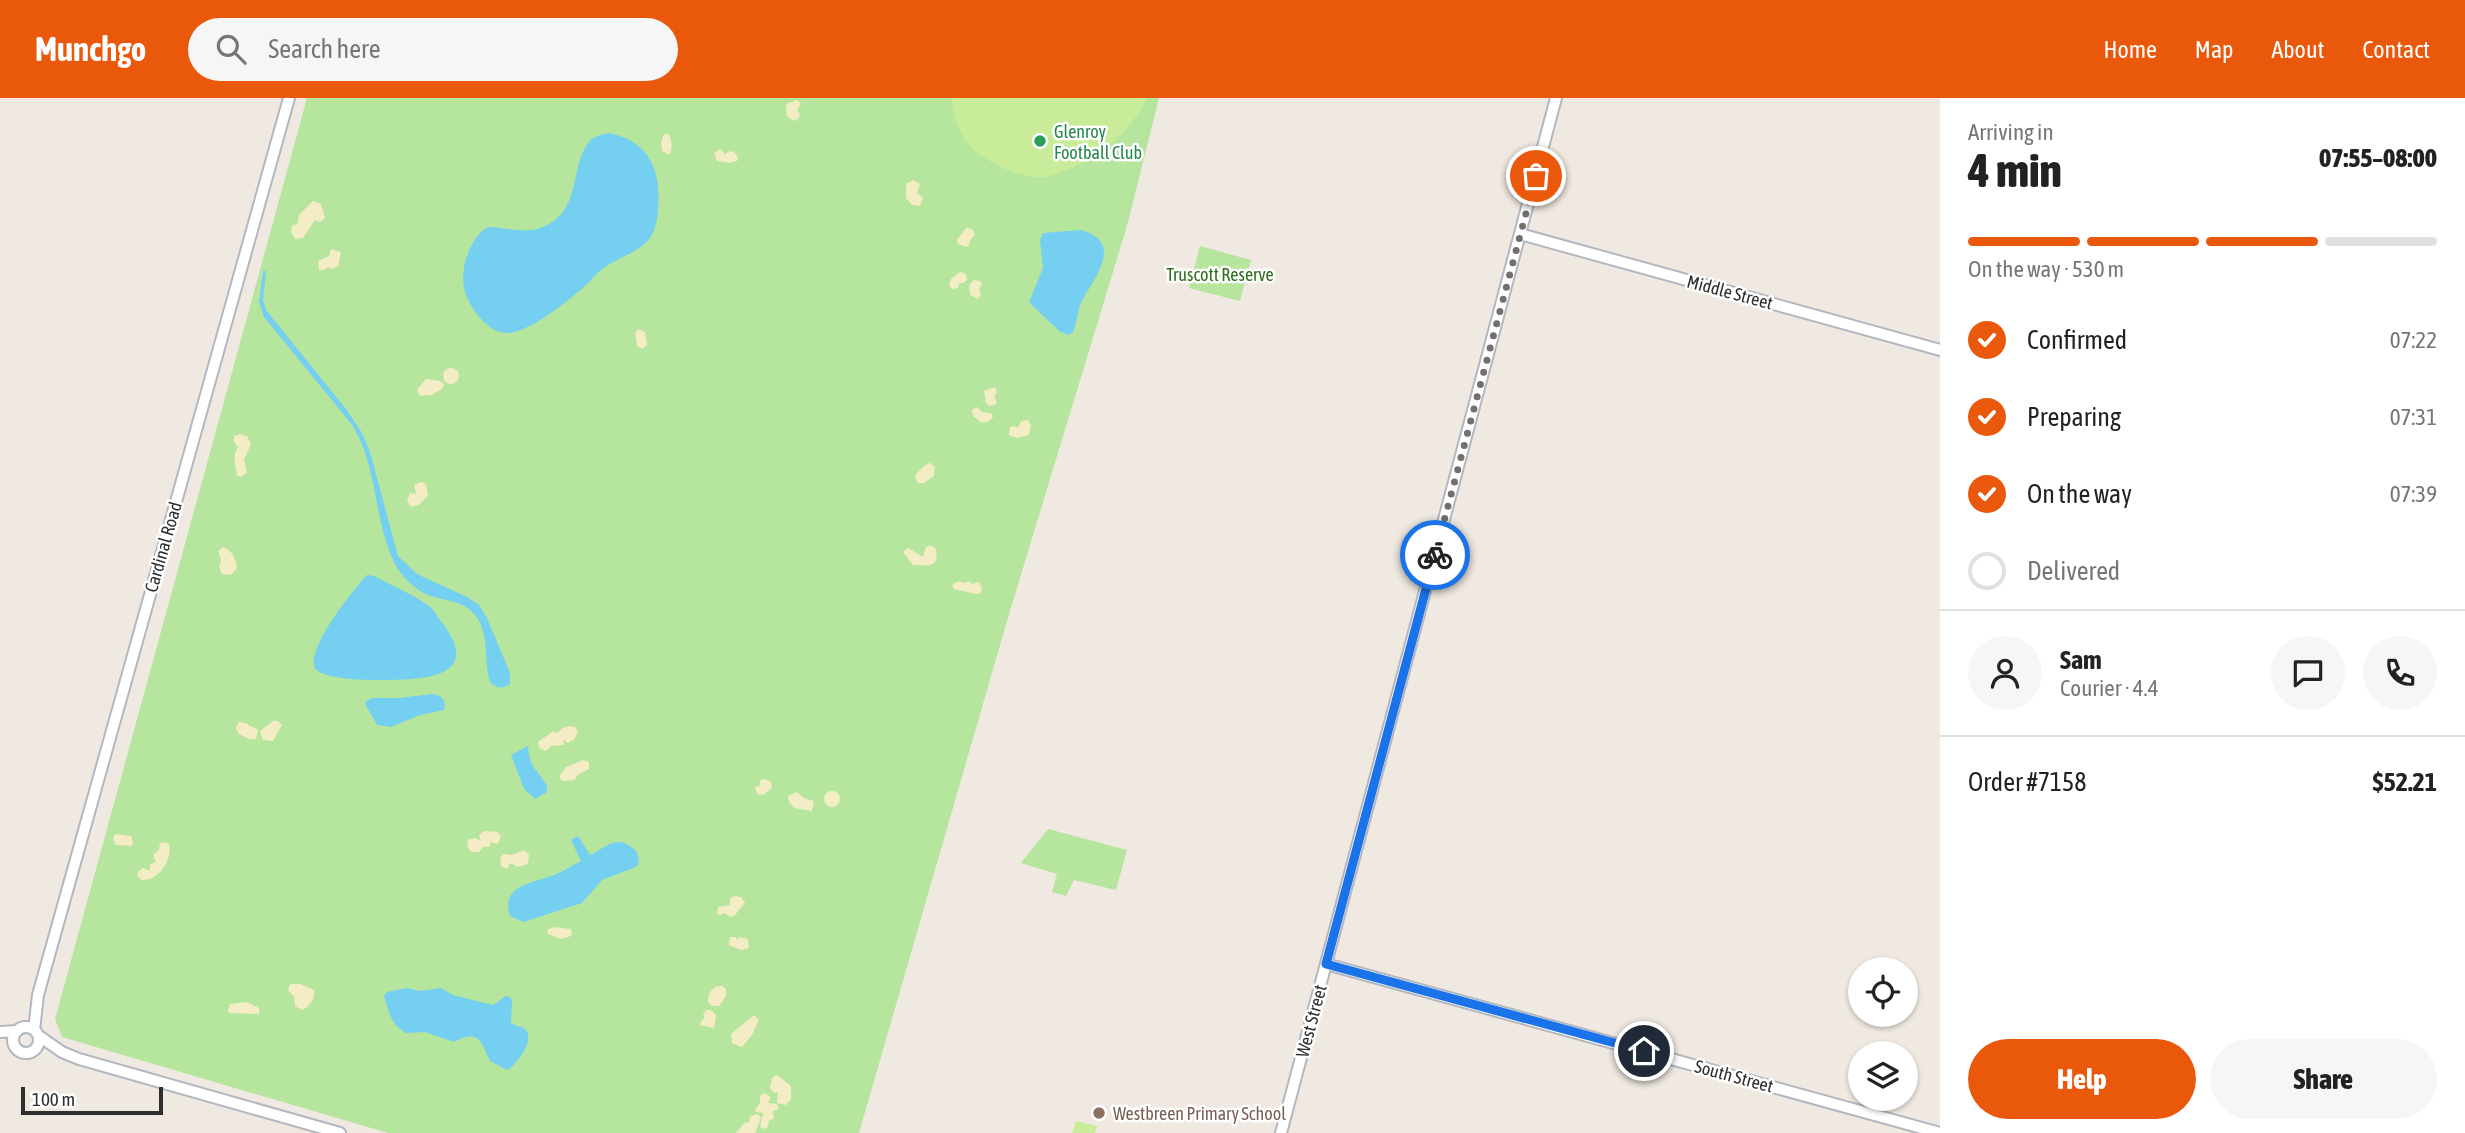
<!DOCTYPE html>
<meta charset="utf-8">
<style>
body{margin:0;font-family:"Asap Condensed",sans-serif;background:#f6f6f6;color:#222;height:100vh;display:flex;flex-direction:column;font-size:26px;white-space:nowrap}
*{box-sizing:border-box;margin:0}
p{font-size:23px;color:#767676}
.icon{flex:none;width:38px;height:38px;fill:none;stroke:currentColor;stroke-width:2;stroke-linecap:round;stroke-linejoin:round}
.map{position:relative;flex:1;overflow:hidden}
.panel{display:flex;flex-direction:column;background:#fff;width:525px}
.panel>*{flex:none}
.buttons{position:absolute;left:1848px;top:859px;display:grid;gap:14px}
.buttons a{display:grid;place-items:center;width:70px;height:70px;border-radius:50%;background:#fff;box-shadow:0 2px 5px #0004;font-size:35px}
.scale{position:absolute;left:21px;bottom:18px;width:142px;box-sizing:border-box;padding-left:7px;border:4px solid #2e2e2e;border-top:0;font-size:19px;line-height:24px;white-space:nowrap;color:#2e2e2e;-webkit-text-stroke:5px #fff;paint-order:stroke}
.pin{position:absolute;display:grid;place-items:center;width:60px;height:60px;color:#fff;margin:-30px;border:4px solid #fff;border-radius:50%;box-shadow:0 2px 7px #0007}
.courier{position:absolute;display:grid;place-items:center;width:70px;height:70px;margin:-35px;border:5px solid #1a73e8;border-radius:50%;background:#fff;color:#222;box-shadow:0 2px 9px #0007}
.summary em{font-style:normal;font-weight:800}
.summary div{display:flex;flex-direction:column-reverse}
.summary{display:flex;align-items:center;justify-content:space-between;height:119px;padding:0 28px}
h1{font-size:46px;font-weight:800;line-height:52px}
.bar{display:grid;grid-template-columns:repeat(4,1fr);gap:10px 7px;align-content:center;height:84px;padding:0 28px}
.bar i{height:9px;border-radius:5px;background:#e0e0e0}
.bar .selected{background:#ea580c}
.bar p{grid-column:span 4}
.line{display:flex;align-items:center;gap:18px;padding:0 28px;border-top:2px solid #e0e0e0}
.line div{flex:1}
.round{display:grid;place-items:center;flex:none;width:74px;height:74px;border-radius:37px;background:#f6f6f6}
ol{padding:0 28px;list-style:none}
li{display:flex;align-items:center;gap:21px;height:77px}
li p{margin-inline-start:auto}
li .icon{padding:7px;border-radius:50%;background:#ea580c;color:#fff;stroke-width:4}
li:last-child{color:#767676}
li i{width:38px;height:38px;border:4px solid #e0e0e0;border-radius:50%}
.cta{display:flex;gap:14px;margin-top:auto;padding:14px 28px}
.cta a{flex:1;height:80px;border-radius:42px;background:#ea580c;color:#fff;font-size:28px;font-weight:800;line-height:80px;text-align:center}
.cta a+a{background:#f6f6f6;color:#222}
header{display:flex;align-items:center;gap:42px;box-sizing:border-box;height:98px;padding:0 35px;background:#ea580c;color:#fff}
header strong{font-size:33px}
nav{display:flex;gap:38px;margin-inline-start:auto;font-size:24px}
.search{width:490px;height:63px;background:#f6f6f6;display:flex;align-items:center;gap:18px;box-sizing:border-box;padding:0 24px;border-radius:38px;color:#767676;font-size:26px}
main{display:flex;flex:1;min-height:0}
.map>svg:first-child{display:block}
</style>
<header>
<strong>Munchgo</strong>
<div class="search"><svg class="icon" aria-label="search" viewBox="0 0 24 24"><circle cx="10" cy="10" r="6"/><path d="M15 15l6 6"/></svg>Search here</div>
<nav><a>Home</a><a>Map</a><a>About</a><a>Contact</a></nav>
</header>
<main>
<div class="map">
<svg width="1940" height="1035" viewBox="0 0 1940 1035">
<rect width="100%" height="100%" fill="#efe9e1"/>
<path fill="#b6e59e" d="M 307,0 L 1159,0 L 1127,128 L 1009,516 L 859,1035 L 388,1035 L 62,939 L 55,921 Z
M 1200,148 L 1251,162 L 1240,203 L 1189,190 Z
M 1048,731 L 1127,752 L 1116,792 L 1074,782 L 1066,798 L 1052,794 L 1057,776 L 1021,765 Z"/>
<path fill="#f3ecc5" d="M 797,2 L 801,6 L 797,12 L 800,16 L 799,20 L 794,23 L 787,18 L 786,6 Z
M 664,36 L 668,36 C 672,39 673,52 669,57 L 662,53 L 661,44 Z
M 720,51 L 725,56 L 730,53 L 734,54 L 738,59 L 737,63 L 730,65 L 717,63 L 714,55 Z
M 913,82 L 920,86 L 917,95 L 923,100 L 920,108 L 912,107 L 906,100 L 906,86 Z
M 313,103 L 321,106 L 325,120 L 320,124 L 315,122 L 303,140 L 295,141 L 291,134 L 292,128 L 298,125 L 299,117 Z
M 966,130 L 972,131 L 975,137 L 970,142 L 969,147 L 966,149 L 958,146 L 957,142 Z
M 331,151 L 341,154 L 338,168 L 332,171 L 328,169 L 324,172 L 319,172 L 318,163 L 329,158 Z
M 960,174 L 966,176 L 967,182 L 963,185 L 959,185 L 958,190 L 952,191 L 949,187 L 951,181 Z
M 973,182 L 980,183 L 982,186 L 979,192 L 981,197 L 978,201 L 970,197 L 969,188 Z
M 639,231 L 645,234 L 647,247 L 642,251 L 637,248 L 635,234 Z
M443 278a8 8 0 1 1 16 0a8 8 0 1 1-16 0Z
M 426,281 L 440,283 L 444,286 L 443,290 L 432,297 L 420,298 L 417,292 Z
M 995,289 L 997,294 L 994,299 L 997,304 L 995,307 L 989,308 L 986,305 L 984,293 Z
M 977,309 L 982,314 L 991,315 L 993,319 L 989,323 L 982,325 L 973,318 L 972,312 Z
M 1028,322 L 1031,328 L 1029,337 L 1017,340 L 1009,337 L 1010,329 L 1014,328 L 1018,330 L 1021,323 Z
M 240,336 L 247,338 L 251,346 L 244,362 L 247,375 L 241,379 L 237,378 C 236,367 231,360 238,349 L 234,344 L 234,338 Z
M 930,365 L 935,369 L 934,378 L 924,385 L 918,385 L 915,379 C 917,374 925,366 930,365 Z
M 421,384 L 426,386 L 428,397 L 419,407 L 411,409 L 407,403 L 410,395 L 416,396 L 414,387 Z
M 931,447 L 936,451 C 940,472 925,467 913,467 L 903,454 L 908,450 L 923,459 L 926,449 Z
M 223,449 C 232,452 236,461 237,470 L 231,477 L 222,476 L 219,469 L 221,462 L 218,453 Z
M 958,483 L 965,485 L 969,483 L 972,486 L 979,484 L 982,490 L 981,495 L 976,496 L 954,491 L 952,487 Z
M 273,623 L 278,623 L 282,627 L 273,643 L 263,642 L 260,633 Z
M 239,624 L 245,625 L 258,632 L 256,641 L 249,641 L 239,636 L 236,630 Z
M 569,628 L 575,629 L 578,633 L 574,642 L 567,645 L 563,641 L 564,647 L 551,648 L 546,653 L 539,650 L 538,644 C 540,642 549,637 553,633 L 557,635 L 563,630 Z
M 583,662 L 589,664 L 589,671 L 579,676 L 574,682 L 563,683 L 560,681 L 560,677 L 566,669 Z
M 764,681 L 771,684 L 772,690 L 763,697 L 757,696 L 755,689 L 760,688 L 760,682 Z
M824 701a8 8 0 1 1 16 0a8 8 0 1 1-16 0Z
M 797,694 L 804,700 L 814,703 L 812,713 L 794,710 L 789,704 L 788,698 Z
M 484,733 L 497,734 L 501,738 L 498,746 L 491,744 L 489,749 L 483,749 L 479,754 L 471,754 L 467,748 L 468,742 L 475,740 L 481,743 L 479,737 Z
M 115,736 L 131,738 L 133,744 L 132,748 L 116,747 L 113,741 Z
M 164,744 L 169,746 C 173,761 159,783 142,782 L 137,778 L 138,774 L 143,770 L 150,773 L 150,766 L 156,764 L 153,757 L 159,752 L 160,745 Z
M 524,752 L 529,756 L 528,766 L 518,769 L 510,765 L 507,771 L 501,768 L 500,760 L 503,756 L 512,757 Z
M 734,798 L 741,799 L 745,805 L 735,817 L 730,819 L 724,815 L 720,817 L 717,816 L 718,809 L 730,807 L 730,801 Z
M 554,829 L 570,831 L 572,834 L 571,838 L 561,841 L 548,836 L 547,832 Z
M 730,839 L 736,839 L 737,842 L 739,839 L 748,841 L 749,850 L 741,852 L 729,847 Z
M 290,886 L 300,886 L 314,892 C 315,901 310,909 302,912 L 295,908 L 294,899 L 288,892 Z
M 722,888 L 726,891 L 726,898 L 719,908 L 712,908 L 708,904 C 708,895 712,888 722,888 Z
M 247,904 L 259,910 L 259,916 L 229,915 L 228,912 L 230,906 Z
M 706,912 L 711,912 L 716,917 L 714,930 L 700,927 L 701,923 L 705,920 L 703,917 Z
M 754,917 L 759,922 L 752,937 L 742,949 L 732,945 L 731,936 Z
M 777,977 L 791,988 L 791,1001 L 786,1007 L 777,1005 L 778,994 L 774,995 L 770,990 L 772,980 Z
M 764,995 L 771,999 L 768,1005 L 777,1006 L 779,1011 L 773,1013 L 774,1021 L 769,1022 L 768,1029 L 765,1031 L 760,1029 L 763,1015 L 756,1014 L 755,1012 L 760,1005 L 760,998 Z
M 758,1016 L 761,1020 L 755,1035 L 736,1035 L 744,1025 L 749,1024 L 750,1018 Z"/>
<path fill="#c9ec9a" d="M 951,0 L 1147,0 C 1129,38 1089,68 1049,78 C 1027,84 986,65 971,49 C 958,36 954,18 951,0 Z
M 1076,1023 L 1097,1028 L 1095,1035 L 1072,1035 Z"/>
<path fill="#75cff0" d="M 609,35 C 638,41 655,58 658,88 C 659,103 659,128 650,140 C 640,154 619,159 605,169 C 598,173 593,181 586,187 C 569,202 527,237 505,235 C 486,233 468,208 464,190 C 460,170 470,139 488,129 C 503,129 522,135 537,131 C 584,117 568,70 589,44 C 593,38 601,37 609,35 Z
M 1081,132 C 1128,145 1090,184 1080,207 C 1077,216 1077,225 1073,234 L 1068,237 L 1059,233 L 1029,204 L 1043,170 L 1040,142 L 1043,135 Z
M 263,173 L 266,173 L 263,202 L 266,212 L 346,311 L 362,335 L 370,354 L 398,458 L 417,476 L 467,499 L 479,507 L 487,520 L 510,575 L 510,586 C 503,591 496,591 490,584 C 484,564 489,540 478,521 C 467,503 449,504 431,498 C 415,493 400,477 393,462 C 373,417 378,371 353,328 L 264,219 L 259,204 Z
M 367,477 L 374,478 C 391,487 410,495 426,506 C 432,509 436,516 440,522 C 457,543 469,569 432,578 C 415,583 318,587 314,568 C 309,547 352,493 367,477 Z
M 432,596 C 441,597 447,602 444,612 L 420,617 L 391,629 L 377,627 L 365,606 L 366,603 L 372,600 L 399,600 Z
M 528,648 C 530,672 537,670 547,688 L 547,694 L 535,701 L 524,691 L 511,657 Z
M 578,738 L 590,757 C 609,747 618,735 637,754 L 639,764 L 636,769 L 602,782 L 582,805 L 523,824 L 510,818 C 500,788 532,785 551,778 C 561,775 571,768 581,763 L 571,742 Z
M 407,890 L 420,893 L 441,890 L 453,897 L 493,907 L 506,898 L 510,899 L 512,903 L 511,925 C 515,928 523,928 526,932 C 535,943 516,967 507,972 L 490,963 C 481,945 480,930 454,944 L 425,934 L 406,935 C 390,926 389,913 384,898 L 387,894 Z"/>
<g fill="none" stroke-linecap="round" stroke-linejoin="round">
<defs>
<path id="secondary" d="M 1520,136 L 1940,252
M 1326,866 L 1940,1035
M13 942a13 13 0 1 1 26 0a13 13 0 1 1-26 0Z
M 34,932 L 38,897 L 289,0
M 0,934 L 17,933
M 39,938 L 62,954 L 79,961 L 340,1035
M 1281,1035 L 1556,0"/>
</defs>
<use href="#secondary" stroke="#b4b7c1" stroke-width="14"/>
<use href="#secondary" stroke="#fff" stroke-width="10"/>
</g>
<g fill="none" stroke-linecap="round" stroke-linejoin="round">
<path stroke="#726f6d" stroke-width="7" stroke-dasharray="0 12.6" d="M 1435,457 L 1536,78"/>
<path stroke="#1a73e8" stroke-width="9" d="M 1435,457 L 1326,866 L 1644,953"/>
</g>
<circle fill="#2e9e5b" stroke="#fff" stroke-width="2.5" cx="1040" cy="43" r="7"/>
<circle fill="#8d6e63" stroke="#fff" stroke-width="2.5" cx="1099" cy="1015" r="7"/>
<g text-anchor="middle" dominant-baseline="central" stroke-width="5" stroke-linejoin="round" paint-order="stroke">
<g font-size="18" fill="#27864d" stroke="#fff" text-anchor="start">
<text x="1054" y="33">Glenroy<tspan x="1054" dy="21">Football Club</tspan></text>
</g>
<g font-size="18" fill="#2c6e1b" stroke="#fff">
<text x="1220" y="176">Truscott Reserve</text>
</g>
<g font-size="18" fill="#2e2e2e" stroke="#fff">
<text transform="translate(1730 194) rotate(15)">Middle Street</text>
<text transform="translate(163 449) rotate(-74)">Cardinal Road</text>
<text transform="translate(1311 923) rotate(-75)">West Street</text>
<text transform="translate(1734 978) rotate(15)">South Street</text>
</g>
<g font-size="18" fill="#785e54" stroke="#fff" text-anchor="start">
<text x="1113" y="1015">Westbreen Primary School</text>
</g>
</g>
</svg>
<div class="buttons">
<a><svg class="icon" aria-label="locate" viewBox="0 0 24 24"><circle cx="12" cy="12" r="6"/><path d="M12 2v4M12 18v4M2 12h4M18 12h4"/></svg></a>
<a><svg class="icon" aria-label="layers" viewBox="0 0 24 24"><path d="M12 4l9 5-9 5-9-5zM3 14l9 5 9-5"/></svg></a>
</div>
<div class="scale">100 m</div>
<div class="pin" style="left:1536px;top:78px;background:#ea580c"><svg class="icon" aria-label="bag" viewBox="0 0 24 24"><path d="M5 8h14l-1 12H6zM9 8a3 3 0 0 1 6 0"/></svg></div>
<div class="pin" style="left:1644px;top:953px;background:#1f2937"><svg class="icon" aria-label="home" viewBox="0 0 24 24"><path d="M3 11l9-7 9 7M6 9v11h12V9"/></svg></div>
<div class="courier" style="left:1435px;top:457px"><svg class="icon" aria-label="bike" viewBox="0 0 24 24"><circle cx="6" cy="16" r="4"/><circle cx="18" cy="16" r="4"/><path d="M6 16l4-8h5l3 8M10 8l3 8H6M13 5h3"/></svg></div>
</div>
<section class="panel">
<div class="summary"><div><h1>4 min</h1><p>Arriving in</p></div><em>07:55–08:00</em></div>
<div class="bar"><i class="selected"></i><i class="selected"></i><i class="selected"></i><i></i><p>On the way · 530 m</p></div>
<ol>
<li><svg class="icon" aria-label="check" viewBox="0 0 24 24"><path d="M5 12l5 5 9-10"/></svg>Confirmed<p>07:22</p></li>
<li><svg class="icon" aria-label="check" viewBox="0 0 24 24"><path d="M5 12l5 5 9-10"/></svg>Preparing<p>07:31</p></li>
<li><svg class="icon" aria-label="check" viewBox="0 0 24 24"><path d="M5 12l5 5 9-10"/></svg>On the way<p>07:39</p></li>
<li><i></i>Delivered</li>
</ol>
<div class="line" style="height:126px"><a class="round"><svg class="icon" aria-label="person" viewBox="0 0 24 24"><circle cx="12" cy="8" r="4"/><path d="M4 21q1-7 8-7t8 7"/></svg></a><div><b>Sam</b><p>Courier · 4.4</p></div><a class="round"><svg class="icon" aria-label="chat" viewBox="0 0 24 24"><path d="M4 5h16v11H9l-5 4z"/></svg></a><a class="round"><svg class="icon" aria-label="phone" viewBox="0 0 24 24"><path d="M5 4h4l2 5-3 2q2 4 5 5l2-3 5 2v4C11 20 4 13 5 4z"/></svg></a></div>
<div class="line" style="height:91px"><div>Order #7158</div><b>$52.21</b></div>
<div class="cta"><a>Help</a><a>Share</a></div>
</section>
</main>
